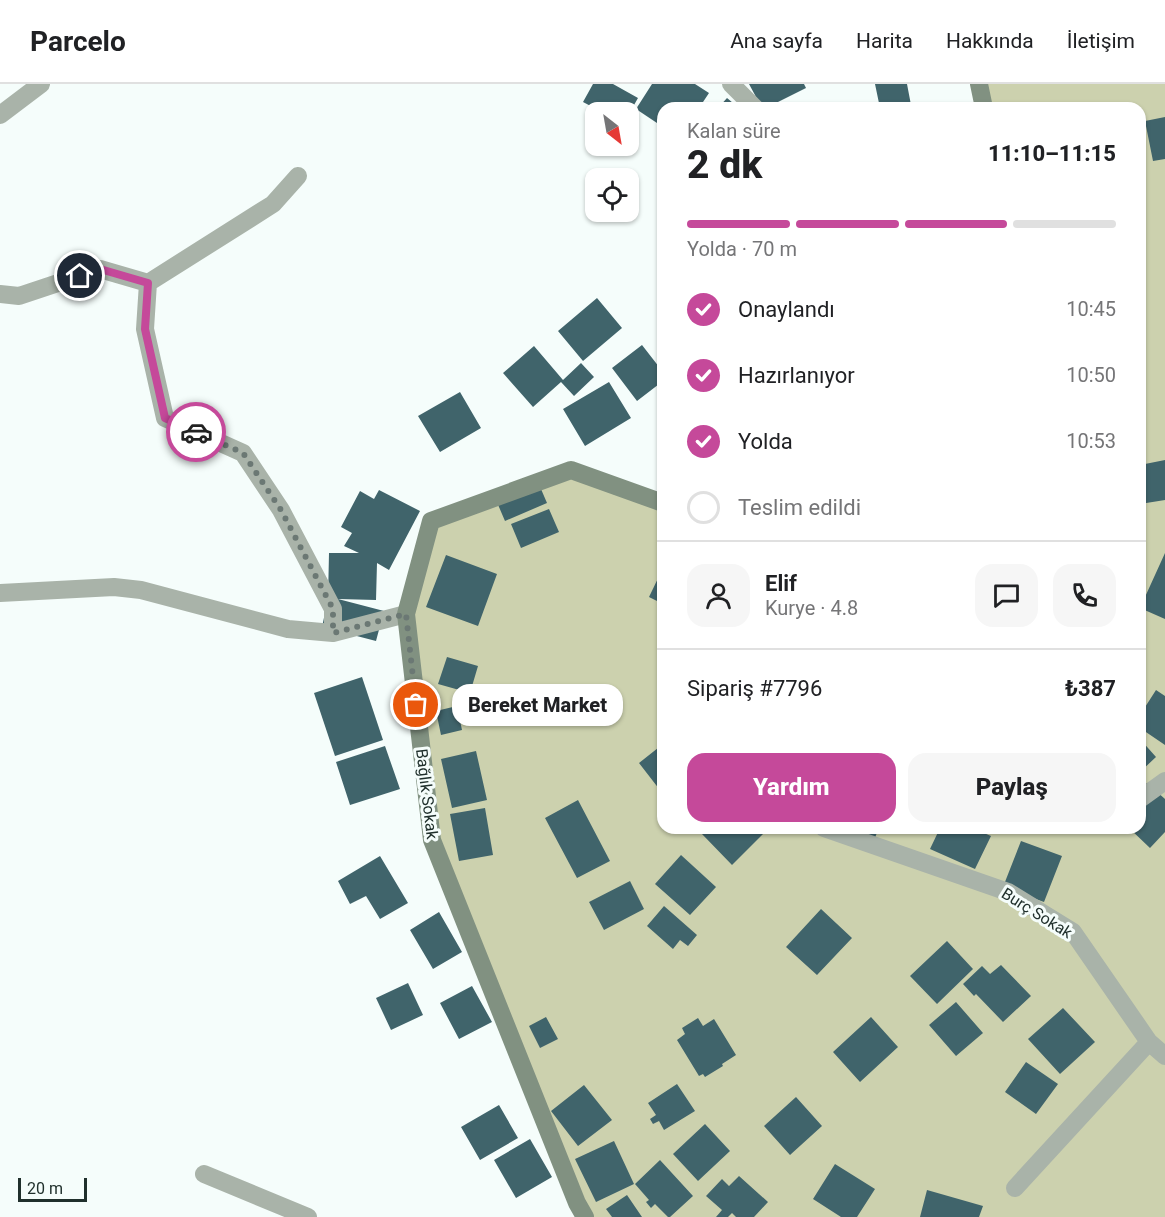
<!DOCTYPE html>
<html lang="tr">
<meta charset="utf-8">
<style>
body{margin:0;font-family:Roboto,sans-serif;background:#f6f6f6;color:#202124;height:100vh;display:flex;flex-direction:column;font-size:22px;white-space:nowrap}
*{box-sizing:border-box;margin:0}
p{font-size:20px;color:#757577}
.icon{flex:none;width:33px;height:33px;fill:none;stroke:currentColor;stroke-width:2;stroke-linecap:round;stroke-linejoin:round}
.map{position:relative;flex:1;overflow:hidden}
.sheet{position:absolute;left:657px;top:18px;width:489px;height:732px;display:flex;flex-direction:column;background:#fff;border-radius:18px;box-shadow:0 2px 4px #0004}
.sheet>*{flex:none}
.needle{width:39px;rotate:149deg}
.buttons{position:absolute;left:585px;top:18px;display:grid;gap:12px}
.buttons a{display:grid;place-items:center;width:54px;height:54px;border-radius:12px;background:#fff;box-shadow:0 2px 4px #0004;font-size:30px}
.scale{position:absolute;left:18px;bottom:15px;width:69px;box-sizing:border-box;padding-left:6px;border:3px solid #20302c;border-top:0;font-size:16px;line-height:21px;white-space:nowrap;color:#20302c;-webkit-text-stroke:4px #f5fdfb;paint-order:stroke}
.pin{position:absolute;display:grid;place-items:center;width:51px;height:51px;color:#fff;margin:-26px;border:3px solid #fff;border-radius:50%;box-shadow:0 2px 6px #0007}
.courier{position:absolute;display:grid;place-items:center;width:60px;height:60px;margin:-30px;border:4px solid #c5499a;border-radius:50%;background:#fff;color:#222;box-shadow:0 2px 8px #0007}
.bubble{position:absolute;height:42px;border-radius:18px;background:#fff;box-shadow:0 2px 4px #0004;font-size:20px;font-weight:800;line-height:42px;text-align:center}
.summary em{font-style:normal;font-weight:800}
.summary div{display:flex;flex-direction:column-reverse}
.summary{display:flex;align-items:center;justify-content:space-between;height:102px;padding:0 30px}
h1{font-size:39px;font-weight:800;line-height:45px}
.bar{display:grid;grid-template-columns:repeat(4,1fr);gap:9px 6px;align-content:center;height:72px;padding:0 30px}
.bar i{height:8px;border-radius:4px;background:#e0e0e0}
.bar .selected{background:#c5499a}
.bar p{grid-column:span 4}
.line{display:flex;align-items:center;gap:15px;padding:0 30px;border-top:2px solid #e0e0e0}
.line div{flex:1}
.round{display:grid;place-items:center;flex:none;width:63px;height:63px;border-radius:18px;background:#f6f6f6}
ol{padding:0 30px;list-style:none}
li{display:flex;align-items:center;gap:18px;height:66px}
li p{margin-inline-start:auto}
li .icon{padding:6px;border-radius:50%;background:#c5499a;color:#fff;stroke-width:4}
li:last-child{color:#757577}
li i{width:33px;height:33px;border:3px solid #e0e0e0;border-radius:50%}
.action{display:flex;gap:12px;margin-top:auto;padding:12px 30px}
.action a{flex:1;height:69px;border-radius:18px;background:#c5499a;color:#fff;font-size:24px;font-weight:800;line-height:69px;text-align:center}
.action a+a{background:#f6f6f6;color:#202124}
header{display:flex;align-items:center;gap:36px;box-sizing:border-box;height:84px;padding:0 30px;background:#fff;border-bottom:2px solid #e0e0e0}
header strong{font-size:28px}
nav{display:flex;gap:33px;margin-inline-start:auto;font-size:21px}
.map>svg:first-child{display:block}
</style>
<header>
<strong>Parcelo</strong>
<nav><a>Ana sayfa</a><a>Harita</a><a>Hakkında</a><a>İletişim</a></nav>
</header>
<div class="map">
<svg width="1165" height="1133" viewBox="0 0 1165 1133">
<rect width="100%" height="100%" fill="#f5fdfb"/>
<path fill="#ccd1ae" d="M 979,0 L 1165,0 L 1165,1133 L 585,1133 L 432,756 L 406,530 L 431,437 L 571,386 L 663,419 L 663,744 L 1140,744 L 1140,24 L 983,24 Z"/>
<path fill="#40646b" d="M 593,0 L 613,0 L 638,14 L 630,28 L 602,28 L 583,18 Z
M 652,0 L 695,0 L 709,9 L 699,24 L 663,24 L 663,43 L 636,25 Z
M 749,0 L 804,0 L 806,4 L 766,24 L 762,24 Z
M 875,0 L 907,0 L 911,21 L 898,24 L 880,24 Z
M 727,14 L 739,24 L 718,24 Z
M 1165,33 L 1165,75 L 1153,77 L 1145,37 Z
M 597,214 L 622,244 L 583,277 L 558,247 Z
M 642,261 L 663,288 L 663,297 L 637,317 L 612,284 Z
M 534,262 L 563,296 L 581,279 L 594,293 L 574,312 L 561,298 L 533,323 L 503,289 Z
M 609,298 L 631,334 L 585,362 L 563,325 Z
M 460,308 L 481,344 L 440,368 L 418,332 Z
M 1165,376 L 1165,416 L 1140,420 L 1140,381 Z
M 538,398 L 547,419 L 505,437 L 496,416 Z
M 379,406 L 420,427 L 389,486 L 377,479 L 376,516 L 338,515 L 384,527 L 376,557 L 322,543 L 328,515 L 329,469 L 359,469 L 344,462 L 352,449 L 341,443 L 360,407 L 374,415 Z
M 549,425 L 559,448 L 521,464 L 511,440 Z
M 1165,469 L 1165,535 L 1140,524 Z
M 446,471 L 497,490 L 478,542 L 426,523 Z
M 663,484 L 663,520 L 649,513 Z
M 447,573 L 478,582 L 470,609 L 438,600 Z
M 362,593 L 383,656 L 335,672 L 314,609 Z
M 1156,606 L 1165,612 L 1165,661 L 1140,644 L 1140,631 Z
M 457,622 L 462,646 L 441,651 L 436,627 Z
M 1140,655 L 1156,673 L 1140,688 Z
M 663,660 L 663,710 L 639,679 Z
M 385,662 L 400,705 L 350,721 L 336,678 Z
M 476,667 L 487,716 L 452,724 L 441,675 Z
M 1147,699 L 1165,715 L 1165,748 L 1150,764 L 1129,744 L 1140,744 L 1140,707 Z
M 578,716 L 610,777 L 577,794 L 545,734 Z
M 485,724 L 493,771 L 459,777 L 450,730 Z
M 708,744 L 760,744 L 764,749 L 732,781 L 702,750 Z
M 846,744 L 879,744 L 874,756 Z
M 940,744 L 972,744 L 991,752 L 975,785 L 930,765 Z
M 1021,757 L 1062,772 L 1044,818 L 1003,803 Z
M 681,771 L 716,803 L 690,831 L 655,800 Z
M 380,772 L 408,819 L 380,835 L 366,812 L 350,820 L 338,797 Z
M 630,797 L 644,825 L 604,846 L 589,818 Z
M 664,822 L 697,851 L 688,862 L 680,856 L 673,865 L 647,842 Z
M 821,825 L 852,854 L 817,891 L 786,863 Z
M 439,828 L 462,868 L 433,885 L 410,846 Z
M 947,857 L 973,885 L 937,920 L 910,892 Z
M 1001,881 L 1031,912 L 1003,938 L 976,910 L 974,912 L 963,900 L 982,882 L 990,890 Z
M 408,899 L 423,931 L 391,946 L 376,914 Z
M 472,902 L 492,938 L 459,955 L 440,919 Z
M 956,918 L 983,949 L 956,972 L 929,941 Z
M 1063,924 L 1095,958 L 1060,990 L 1028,955 Z
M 546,933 L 558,955 L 540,964 L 529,942 Z
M 871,933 L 898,963 L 860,998 L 833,968 Z
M 698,934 L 703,942 L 714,935 L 736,971 L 722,980 L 723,982 L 705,993 L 703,990 L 699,992 L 677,956 L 685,950 L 682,944 Z
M 1026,978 L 1058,1000 L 1036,1030 L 1005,1008 Z
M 677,1000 L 695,1027 L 664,1046 L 659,1037 L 653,1040 L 650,1035 L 656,1031 L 648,1019 Z
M 584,1001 L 612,1036 L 578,1062 L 551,1027 Z
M 796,1013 L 822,1042 L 790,1071 L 764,1042 Z
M 499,1021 L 518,1054 L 480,1076 L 461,1043 Z
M 705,1040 L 730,1067 L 698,1097 L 673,1070 Z
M 530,1055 L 552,1093 L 516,1114 L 494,1076 Z
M 614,1057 L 634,1100 L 596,1118 L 575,1075 Z
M 660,1076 L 693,1112 L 670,1133 L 668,1133 L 655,1120 L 651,1124 L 646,1118 L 649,1116 L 635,1100 Z
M 835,1080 L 875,1105 L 857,1133 L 841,1133 L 813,1115 Z
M 739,1092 L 768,1118 L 754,1133 L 736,1133 L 732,1129 L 728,1133 L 716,1133 L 722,1126 L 706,1112 L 722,1095 L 729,1102 Z
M 927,1106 L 983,1122 L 979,1133 L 920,1133 Z
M 627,1111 L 642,1133 L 612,1133 L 606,1125 Z"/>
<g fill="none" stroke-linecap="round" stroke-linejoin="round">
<path stroke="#a9b3a9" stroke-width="18" d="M 731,0 L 755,24
M 0,31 L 41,0
M 148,199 L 145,245 L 165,334 L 243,369 L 281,426 L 333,525 L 333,549
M 0,210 L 19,212 L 100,185 L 148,199 L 273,120 L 298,92
M 0,509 L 114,503 L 141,506 L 288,545 L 333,549 L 406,530
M 1140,715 L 1165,697
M 824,744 L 1008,808 L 1073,848 L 1149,958 L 1165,972
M 204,1090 L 308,1133
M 1015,1104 L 1149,958"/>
<path stroke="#819181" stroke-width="18" d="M 979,0 L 984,24
M 585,1133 L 577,1119 L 432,756 L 406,530 L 431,437 L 571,386 L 663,419"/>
</g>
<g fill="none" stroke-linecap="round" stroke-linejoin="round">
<path stroke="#6b7874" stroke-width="6" stroke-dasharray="0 10.8" d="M 196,348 L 243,369 L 281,426 L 333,525 L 333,549 L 406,530 L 416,621"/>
<path stroke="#c5499a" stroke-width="8" d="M 80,192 L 100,185 L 148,199 L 145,245 L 165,334 L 196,348"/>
</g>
<g text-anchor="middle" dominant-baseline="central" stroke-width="6" stroke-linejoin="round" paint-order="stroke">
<g font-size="16" fill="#20302c" stroke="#f5fdfb">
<text transform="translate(427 710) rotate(83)">Bağlık Sokak</text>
<text transform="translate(1037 829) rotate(32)">Burç Sokak</text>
</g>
</g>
</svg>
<div class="buttons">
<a><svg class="needle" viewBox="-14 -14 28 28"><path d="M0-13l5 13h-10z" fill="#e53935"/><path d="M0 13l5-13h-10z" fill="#757577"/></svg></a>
<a><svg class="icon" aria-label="locate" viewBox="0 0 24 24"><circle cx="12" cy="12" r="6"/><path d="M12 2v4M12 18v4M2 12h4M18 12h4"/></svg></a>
</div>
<div class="scale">20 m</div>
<div class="pin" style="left:416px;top:621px;background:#ea580c"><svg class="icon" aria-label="bag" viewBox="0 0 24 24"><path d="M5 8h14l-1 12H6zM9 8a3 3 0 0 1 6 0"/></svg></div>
<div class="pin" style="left:80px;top:192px;background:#1f2937"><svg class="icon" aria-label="home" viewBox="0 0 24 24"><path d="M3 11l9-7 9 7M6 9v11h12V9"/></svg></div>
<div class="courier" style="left:196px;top:348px"><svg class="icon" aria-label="car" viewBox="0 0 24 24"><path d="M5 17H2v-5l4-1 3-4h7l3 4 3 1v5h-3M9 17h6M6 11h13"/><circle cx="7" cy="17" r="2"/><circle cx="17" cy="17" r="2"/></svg></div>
<div class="bubble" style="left:452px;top:600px;width:171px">Bereket Market</div>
<section class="sheet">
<div class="summary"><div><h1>2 dk</h1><p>Kalan süre</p></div><em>11:10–11:15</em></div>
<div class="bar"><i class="selected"></i><i class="selected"></i><i class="selected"></i><i></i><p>Yolda · 70 m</p></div>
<ol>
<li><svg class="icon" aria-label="check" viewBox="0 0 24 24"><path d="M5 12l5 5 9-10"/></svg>Onaylandı<p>10:45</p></li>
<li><svg class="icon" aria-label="check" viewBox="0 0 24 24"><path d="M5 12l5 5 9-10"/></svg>Hazırlanıyor<p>10:50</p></li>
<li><svg class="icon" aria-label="check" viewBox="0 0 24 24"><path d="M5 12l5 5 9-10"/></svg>Yolda<p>10:53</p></li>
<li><i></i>Teslim edildi</li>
</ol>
<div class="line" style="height:108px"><a class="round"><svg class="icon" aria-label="person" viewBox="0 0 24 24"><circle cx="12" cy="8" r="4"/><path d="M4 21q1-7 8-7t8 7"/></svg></a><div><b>Elif</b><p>Kurye · 4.8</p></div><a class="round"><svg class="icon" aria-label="chat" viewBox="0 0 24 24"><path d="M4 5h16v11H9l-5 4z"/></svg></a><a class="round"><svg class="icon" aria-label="phone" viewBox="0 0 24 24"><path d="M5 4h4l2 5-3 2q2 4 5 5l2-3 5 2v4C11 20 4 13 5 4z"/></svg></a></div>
<div class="line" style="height:78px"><div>Sipariş #7796</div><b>₺387</b></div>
<div class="action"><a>Yardım</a><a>Paylaş</a></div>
</section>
</div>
